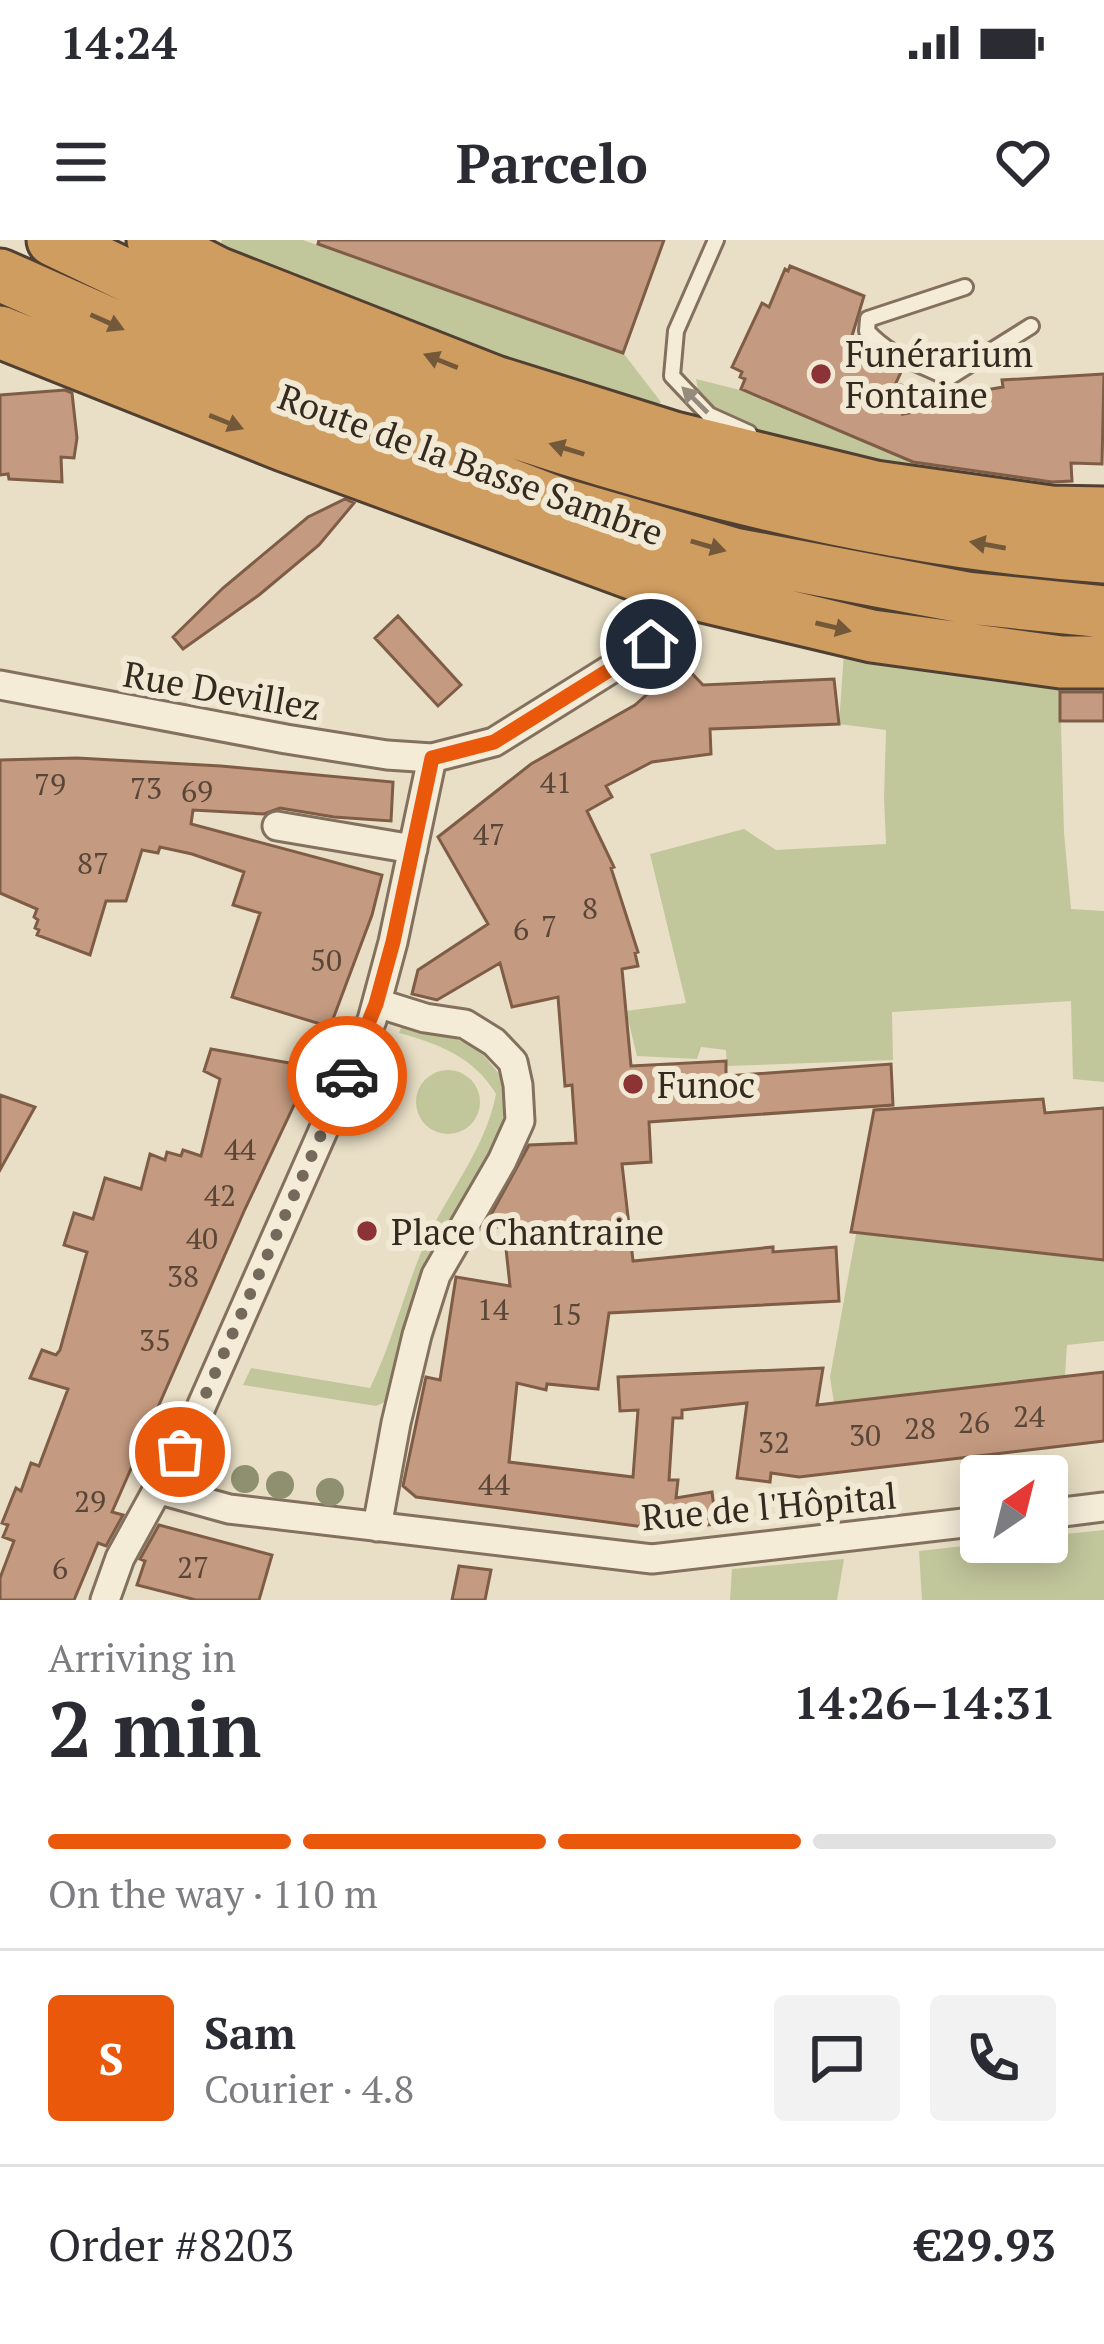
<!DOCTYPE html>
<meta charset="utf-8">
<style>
body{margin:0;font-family:"PT Serif",serif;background:#f2f2f3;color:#2b2b33;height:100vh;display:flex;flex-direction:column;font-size:45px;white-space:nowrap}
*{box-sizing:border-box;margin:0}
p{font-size:39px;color:#7c7c81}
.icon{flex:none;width:66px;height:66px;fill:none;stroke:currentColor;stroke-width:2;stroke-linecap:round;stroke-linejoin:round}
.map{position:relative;height:1360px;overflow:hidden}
.sheet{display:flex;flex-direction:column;background:#fff;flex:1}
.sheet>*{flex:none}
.needle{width:78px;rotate:35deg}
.tools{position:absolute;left:960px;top:1215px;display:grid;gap:24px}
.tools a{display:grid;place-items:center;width:108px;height:108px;border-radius:12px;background:#fff;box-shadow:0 6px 30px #0003;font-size:60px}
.pin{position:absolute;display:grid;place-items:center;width:102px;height:102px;color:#fff;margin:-51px;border:6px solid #fff;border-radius:50%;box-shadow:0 3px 12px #0007}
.courier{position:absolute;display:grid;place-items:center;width:120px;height:120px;margin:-60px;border:9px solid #ea580c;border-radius:50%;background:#fff;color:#222;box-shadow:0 3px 15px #0007}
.summary em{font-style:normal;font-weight:600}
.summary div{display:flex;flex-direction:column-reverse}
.summary{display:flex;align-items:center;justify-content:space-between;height:204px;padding:0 48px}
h1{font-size:78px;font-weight:600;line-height:90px}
.bar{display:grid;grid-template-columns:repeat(4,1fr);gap:18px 12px;align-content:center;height:144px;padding:0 48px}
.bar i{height:15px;border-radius:9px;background:#e1e1e2}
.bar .current{background:#ea580c}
.bar p{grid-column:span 4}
.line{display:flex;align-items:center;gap:30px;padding:0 48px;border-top:3px solid #e1e1e2}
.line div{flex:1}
.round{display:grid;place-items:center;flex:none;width:126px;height:126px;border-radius:12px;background:#f2f2f3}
.status{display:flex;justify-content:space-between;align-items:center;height:84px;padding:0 60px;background:#fff;direction:ltr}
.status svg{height:33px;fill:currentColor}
header{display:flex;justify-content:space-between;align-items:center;height:156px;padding:0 48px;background:#fff;font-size:54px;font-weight:600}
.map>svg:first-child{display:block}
</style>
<div class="status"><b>14:24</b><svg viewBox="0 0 49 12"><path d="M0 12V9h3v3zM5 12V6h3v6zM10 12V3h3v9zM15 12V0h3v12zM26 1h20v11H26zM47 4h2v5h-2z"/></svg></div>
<header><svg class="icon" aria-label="menu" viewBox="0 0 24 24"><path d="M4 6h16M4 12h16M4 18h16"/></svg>Parcelo<svg class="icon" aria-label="heart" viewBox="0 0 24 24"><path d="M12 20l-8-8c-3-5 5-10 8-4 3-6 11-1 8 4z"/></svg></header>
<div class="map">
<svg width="1104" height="1360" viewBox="0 0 1104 1360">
<rect width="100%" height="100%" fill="#e9dfc6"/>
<path fill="#c2c69b" d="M 222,0 L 303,0 L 624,114 L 661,162 L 647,175 L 259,23 L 220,5 Z
M 696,139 L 740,150 L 905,217 L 914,222 L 913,238 L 865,236 L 717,179 L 699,155 Z
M 844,412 L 1060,447 L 1064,593 L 1071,669 L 1104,671 L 1104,842 L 1073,839 L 1071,761 L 892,772 L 893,820 L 727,826 L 726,810 L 701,807 L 697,819 L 637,816 L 626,771 L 686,763 L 650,614 L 744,589 L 776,610 L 886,604 L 884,558 L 886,490 L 839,484 Z
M 404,780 L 450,796 L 479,810 L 512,849 L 492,913 L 417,1067 L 387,1161 L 376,1166 L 243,1145 L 251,1128 L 370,1148 C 391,1105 402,1060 420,1015 C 441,960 485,913 496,854 C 474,817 439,804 399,793 Z
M416 862a32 32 0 1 1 64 0a32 32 0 1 1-64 0Z
M 856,994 L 1104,1013 L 1104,1101 L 1067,1105 L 1065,1136 L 834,1163 L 830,1137 Z
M 1104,1290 L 1104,1360 L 922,1360 L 919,1311 L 999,1302 L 1047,1302 L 1047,1296 Z
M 844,1319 L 837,1360 L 730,1360 L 732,1329 Z"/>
<path fill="#c49b80" stroke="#7f5c46" stroke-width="3" d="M 319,0 L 664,0 L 623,113 L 318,4 Z
M 790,26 L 864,56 L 849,106 L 887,122 L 889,127 L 901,132 L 896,143 L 908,148 L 903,174 L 981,159 L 980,151 L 1003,147 L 1002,140 L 1104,134 L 1102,224 L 1071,223 L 1072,241 L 1052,242 L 913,222 L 741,149 L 745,139 L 740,137 L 742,132 L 732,127 L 762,63 L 769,67 L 785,29 L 788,31 Z
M 65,150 L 72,153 L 77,198 L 74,218 L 61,217 L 62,242 L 9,239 L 8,234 L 0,235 L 0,155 Z
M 345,259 L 354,263 L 319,305 L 259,355 L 183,409 L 173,397 L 223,348 L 308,277 Z
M 398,376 L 461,445 L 438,466 L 375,398 Z
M 682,423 L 703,445 L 834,439 L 839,484 L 710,489 L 711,514 L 652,522 L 606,546 L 612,557 L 587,571 L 614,627 L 611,628 L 638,712 L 635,713 L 638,726 L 622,729 L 631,826 L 726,821 L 726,836 L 891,824 L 893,865 L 649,882 L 651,922 L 622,924 L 633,1021 L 773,1007 L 773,1012 L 836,1007 L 839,1061 L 609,1073 L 598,1149 L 547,1144 L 546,1150 L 517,1143 L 509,1222 L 633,1237 L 638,1170 L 620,1171 L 618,1137 L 823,1128 L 817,1165 L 1104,1132 L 1104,1201 L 799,1237 L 771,1233 L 770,1242 L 737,1238 L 747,1163 L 682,1170 L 682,1178 L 673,1178 L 669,1240 L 678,1240 L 676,1258 L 712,1252 L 716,1284 L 667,1290 L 416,1257 L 403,1246 L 426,1137 L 440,1140 L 456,1037 L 510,1046 L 504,990 L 487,982 L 529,905 L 576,903 L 572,845 L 565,846 L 558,757 L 512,767 L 500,723 L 437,760 L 412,754 L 418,730 L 488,684 L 438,597 L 531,524 L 635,465 Z
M 1060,452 L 1104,452 L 1104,481 L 1060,481 Z
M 77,518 L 221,526 L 393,542 L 391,581 L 334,577 L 280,568 L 264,574 L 193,570 L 191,584 L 382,635 L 372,675 L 330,787 L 232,757 L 260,673 L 233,665 L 244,632 L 192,614 L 160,607 L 158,613 L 142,610 L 126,661 L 106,661 L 90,715 L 37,695 L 39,690 L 35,688 L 38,680 L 34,677 L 37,669 L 0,653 L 0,520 Z
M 211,809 L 312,827 L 245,969 L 112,1272 L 123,1275 L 106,1306 L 98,1303 L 74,1360 L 0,1360 L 0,1338 L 14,1301 L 3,1297 L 8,1285 L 2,1283 L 16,1248 L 21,1251 L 31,1223 L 39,1226 L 68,1149 L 30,1138 L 42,1110 L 56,1115 L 60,1110 L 87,1012 L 64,1005 L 74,973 L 93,979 L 105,938 L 141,949 L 150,914 L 165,920 L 167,912 L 181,916 L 183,910 L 201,916 L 220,839 L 204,831 Z
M 0,855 L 35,867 L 0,930 Z
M 1043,859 L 1045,873 L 1104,868 L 1104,1020 L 851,992 L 874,870 Z
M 159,1285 L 272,1315 L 259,1360 L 196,1360 L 137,1345 L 145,1321 L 140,1319 Z
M 459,1326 L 491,1330 L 485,1360 L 452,1360 Z"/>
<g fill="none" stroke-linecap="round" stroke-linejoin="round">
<defs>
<path id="lane" d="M 716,0 L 676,91 L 672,136 L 709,175 L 749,193
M 965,47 L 868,79 L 867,91 C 893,119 916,121 948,138 L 1031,86"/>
<path id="street" d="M 0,445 L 286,499 L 387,515 L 432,518 L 494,502 L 651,404
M 277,586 L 413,609
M 157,1249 L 229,1269 L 652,1319 L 981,1281
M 1047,1274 L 1104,1267
M 377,1287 L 396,1183 L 417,1095 L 436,1035 L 502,921 L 520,881 L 518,845 L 513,822 L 494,802 L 465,784 L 425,778 L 377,763
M 105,1360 L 120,1318 L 194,1183 L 372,780 L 393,702 L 432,518"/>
<path id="highway" d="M 53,0 C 157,50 262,101 370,142 C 409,158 450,170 490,184 C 687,251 897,303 1104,317
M 153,0 L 217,33 L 495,142 L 674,198 L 875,247 L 1051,272 L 1104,273
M 0,35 L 257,149 L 558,263 L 734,314 L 967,358 L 1104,372
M 0,92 L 284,205 L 678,350 L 872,396 L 1061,422 L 1104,422"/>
</defs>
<use href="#lane" stroke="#83715e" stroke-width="20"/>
<use href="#street" stroke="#83715e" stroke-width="33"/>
<use href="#highway" stroke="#514031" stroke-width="57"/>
<use href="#lane" stroke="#f5ecd8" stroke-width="14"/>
<use href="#street" stroke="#f5ecd8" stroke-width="27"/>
<use href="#highway" stroke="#d09d60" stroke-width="51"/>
</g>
<g fill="#8f9070">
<circle cx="245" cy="1239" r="14"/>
<circle cx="280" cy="1245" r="14"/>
<circle cx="330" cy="1252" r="14"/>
</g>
<defs><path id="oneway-solid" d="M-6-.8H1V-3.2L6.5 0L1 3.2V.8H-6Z" transform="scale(3)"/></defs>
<g fill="#73583a">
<use href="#oneway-solid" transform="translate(107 82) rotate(24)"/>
<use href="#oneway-solid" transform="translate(441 121) rotate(-158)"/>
<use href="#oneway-solid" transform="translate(226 182) rotate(22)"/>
<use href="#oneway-solid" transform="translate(567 209) rotate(-163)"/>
<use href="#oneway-solid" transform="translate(988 305) rotate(-170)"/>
<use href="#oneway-solid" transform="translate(708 306) rotate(16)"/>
<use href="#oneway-solid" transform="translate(833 387) rotate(13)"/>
</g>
<use fill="#958b7c" href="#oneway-solid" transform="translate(695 160) rotate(-135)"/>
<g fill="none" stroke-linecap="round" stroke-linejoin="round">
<path stroke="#74695a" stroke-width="12" stroke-dasharray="0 21.6" d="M 180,1212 L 347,836"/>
<path stroke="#ea580c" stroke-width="15" d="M 347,836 L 376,764 L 393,702 L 432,518 L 494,502 L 651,404"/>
</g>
<g fill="#8c3435" stroke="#f2e9d5" stroke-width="4.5">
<circle cx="821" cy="134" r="12"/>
<circle cx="633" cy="844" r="12"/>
<circle cx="367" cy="991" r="12"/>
</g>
<g text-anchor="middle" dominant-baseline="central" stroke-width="12" stroke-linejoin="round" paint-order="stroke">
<g font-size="30" fill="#594638">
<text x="556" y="542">41</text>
<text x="50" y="544">79</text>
<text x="146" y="548">73</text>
<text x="197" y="551">69</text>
<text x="489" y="594">47</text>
<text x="93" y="623">87</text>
<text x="590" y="668">8</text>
<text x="549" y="686">7</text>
<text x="521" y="689">6</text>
<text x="326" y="720">50</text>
<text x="240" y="909">44</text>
<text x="220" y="955">42</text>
<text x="202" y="998">40</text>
<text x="183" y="1036">38</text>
<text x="493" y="1069">14</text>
<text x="566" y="1074">15</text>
<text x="155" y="1100">35</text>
<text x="1029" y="1176">24</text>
<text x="974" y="1182">26</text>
<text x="920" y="1188">28</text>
<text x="865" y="1195">30</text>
<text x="774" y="1202">32</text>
<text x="494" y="1244">44</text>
<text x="90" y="1261">29</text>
<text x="193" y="1327">27</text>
<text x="60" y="1328">6</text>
</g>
<g font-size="36" fill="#352a20" stroke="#f2e9d5" text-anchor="start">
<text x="845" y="113">Funérarium<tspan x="845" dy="41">Fontaine</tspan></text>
<text x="657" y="844">Funoc</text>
<text x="391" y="991">Place Chantraine</text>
</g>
<g font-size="36" fill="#352a20" stroke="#f2e9d5">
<text transform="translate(471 224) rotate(20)">Route de la Basse Sambre</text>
<text transform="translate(222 450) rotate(10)">Rue Devillez</text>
<text transform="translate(769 1266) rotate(-5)">Rue de l'Hôpital</text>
</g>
</g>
</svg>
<div class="tools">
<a><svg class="needle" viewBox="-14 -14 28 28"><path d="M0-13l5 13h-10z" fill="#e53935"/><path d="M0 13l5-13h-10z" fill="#7c7c81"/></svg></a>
</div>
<div class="pin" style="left:180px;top:1212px;background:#ea580c"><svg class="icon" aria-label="bag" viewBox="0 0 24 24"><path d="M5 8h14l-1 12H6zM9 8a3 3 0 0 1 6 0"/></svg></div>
<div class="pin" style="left:651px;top:404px;background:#1f2937"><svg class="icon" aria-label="home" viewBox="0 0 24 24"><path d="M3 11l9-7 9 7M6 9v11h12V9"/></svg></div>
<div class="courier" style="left:347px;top:836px"><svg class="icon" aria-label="car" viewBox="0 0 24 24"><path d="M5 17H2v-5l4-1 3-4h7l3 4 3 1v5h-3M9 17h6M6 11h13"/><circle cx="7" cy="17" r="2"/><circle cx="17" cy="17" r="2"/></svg></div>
</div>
<section class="sheet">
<div class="summary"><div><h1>2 min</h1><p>Arriving in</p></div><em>14:26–14:31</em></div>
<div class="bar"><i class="current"></i><i class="current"></i><i class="current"></i><i></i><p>On the way · 110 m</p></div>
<div class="line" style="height:216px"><b class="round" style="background:#ea580c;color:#fff">S</b><div><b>Sam</b><p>Courier · 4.8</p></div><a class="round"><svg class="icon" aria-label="chat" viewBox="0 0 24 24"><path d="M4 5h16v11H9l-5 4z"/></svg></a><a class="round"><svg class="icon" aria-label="phone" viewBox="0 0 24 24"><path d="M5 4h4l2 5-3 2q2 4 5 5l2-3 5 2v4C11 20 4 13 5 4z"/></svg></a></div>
<div class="line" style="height:156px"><div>Order #8203</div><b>€29.93</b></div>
</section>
